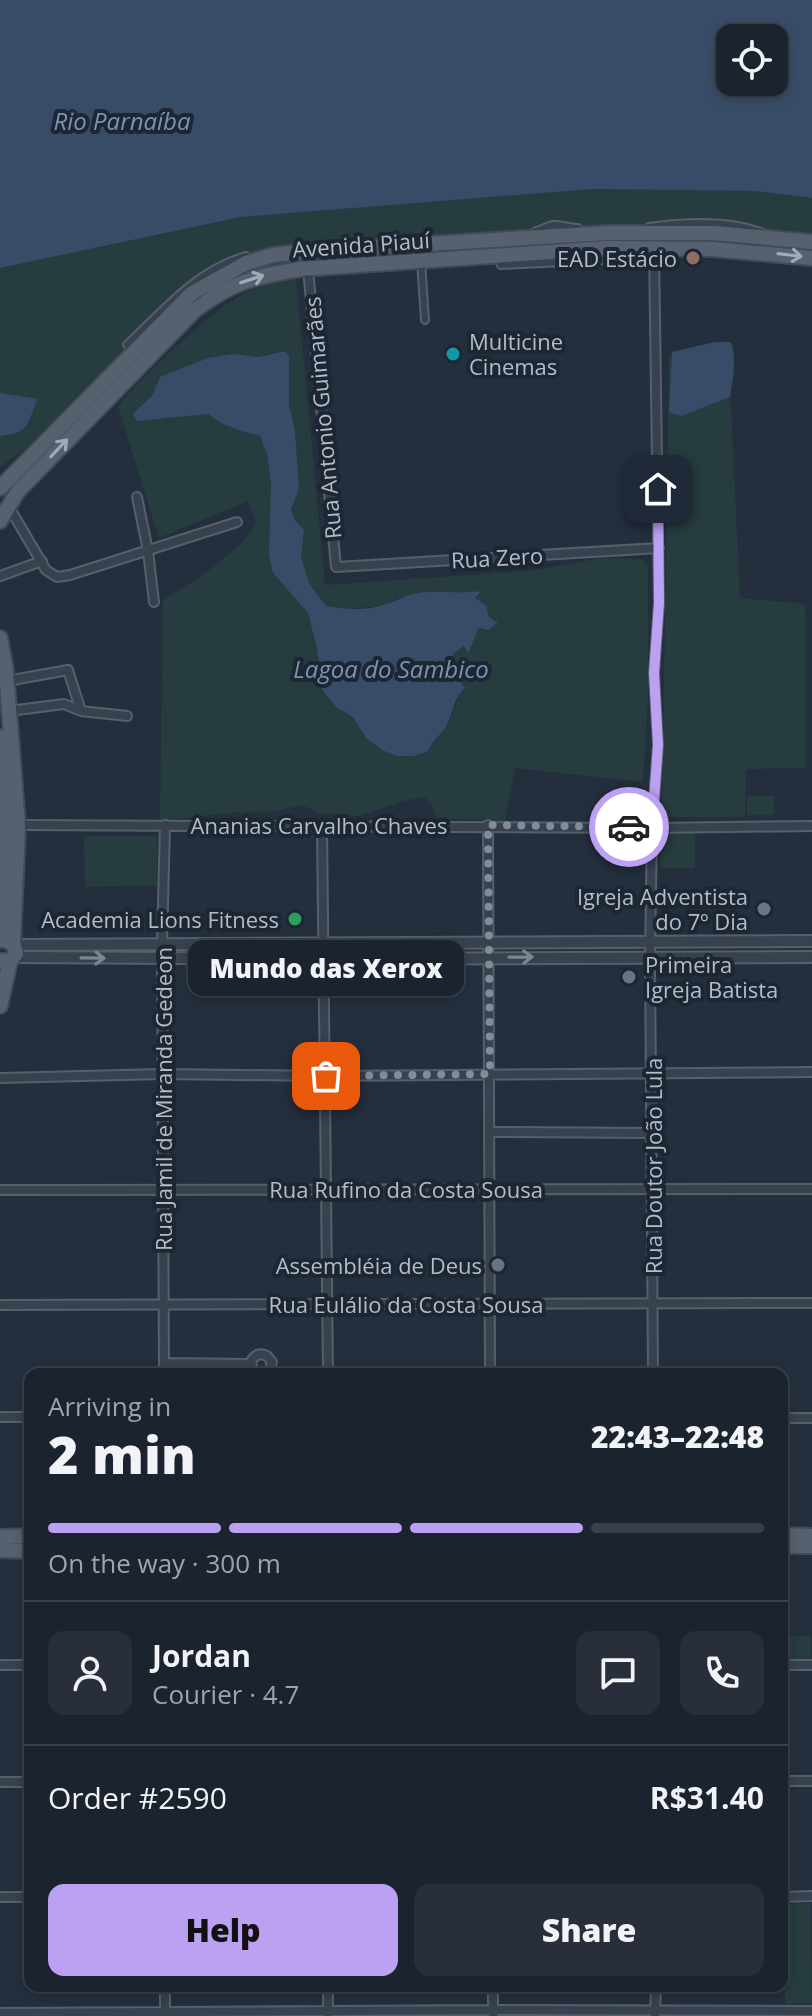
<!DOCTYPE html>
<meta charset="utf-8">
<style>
body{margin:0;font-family:"Open Sans",sans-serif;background:#282f3a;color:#f1f3f6;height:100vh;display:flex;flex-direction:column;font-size:30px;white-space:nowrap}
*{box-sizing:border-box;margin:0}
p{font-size:26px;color:#a0a4aa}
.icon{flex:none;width:44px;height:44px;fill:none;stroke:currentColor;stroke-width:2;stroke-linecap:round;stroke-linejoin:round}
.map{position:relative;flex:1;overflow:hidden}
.side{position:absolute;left:24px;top:1368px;width:764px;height:624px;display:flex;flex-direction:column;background:#1b232e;border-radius:16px;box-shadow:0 4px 12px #0003,0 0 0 2px #39404a}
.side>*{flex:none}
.fabs{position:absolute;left:716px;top:24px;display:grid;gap:16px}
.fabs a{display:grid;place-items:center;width:72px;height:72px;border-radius:16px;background:#1b232e;box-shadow:0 4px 12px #0003,0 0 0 2px #39404a;font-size:40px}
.pin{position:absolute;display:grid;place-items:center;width:68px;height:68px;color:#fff;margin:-34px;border-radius:16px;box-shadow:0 4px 12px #0006}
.courier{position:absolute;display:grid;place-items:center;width:80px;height:80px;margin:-40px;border:6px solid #bca0f2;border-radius:50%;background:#fff;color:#222;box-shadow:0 2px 10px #0007}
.bubble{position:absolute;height:56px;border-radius:16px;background:#1b232e;box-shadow:0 4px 12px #0003,0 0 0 2px #39404a;font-size:26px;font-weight:800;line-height:56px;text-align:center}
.head em{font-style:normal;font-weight:800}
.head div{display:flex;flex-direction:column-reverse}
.head{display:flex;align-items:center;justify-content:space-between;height:136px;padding:0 24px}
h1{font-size:52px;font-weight:800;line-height:60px}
.bar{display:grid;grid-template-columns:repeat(4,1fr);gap:12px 8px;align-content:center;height:96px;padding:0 24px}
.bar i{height:10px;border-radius:6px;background:#39404a}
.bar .active{background:#bca0f2}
.bar p{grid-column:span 4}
.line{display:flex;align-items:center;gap:20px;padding:0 24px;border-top:2px solid #39404a}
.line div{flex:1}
.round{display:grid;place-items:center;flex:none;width:84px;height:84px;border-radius:16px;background:#282f3a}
.action{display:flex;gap:16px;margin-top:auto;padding:16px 24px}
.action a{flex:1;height:92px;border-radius:16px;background:#bca0f2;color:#111;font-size:32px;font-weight:800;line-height:92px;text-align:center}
.action a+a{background:#282f3a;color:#f1f3f6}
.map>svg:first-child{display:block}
</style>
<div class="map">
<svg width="812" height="2016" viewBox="0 0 812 2016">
<rect width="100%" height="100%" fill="#242f3e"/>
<path fill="#263c3f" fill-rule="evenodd" d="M 593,189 L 755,191 L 812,198 L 812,238 L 644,227 L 572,228 L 563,225 L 542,231 L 265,252 L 127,345 L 71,409 L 26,449 L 0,467 L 0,268 L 241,217 Z
M 296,279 L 325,585 L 529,571 L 602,558 L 641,559 L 648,566 L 648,700 L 643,782 L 515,768 L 505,822 L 437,818 L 432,804 L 424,797 L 403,801 L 359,816 L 319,813 L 302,805 L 268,813 L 237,812 L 160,821 L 163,600 C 189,585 244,549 256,523 L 248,501 L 159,538 L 118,407 C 136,383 157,364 179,344 C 214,312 246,282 296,279 ZM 285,351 L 289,404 L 295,431 L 299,489 L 291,509 L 295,520 L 304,530 L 301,557 L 310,585 L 326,606 L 347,609 L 381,606 L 396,599 L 424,592 L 480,592 L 475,598 L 491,620 L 497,622 L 479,628 L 468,652 L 464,646 L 453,654 L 454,667 L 461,671 C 457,681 460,691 457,701 C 453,714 447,732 435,738 C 423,744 381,739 366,738 L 353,717 L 336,707 L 322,690 L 317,649 L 308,613 L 273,573 L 271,484 L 267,454 L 260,436 C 242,431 223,427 209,414 L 163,419 L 142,403 L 153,394 L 233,354 L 259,357 Z
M 728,341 L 740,598 L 805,604 L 806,768 L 746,769 L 745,817 L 662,817 L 669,354 Z
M 747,796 L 774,796 L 774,815 L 747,815 Z
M 659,834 L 695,834 L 695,868 L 660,868 Z
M 84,836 L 157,836 L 158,885 L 85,887 Z
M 782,1636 L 811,1636 L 811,1661 L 782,1660 Z
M 811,1903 L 812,2003 L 785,2004 L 782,1904 Z"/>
<path fill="#394c67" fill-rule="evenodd" d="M 0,0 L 812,0 L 812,198 L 755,191 L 593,189 L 241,217 L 0,268 ZM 774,38 L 774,82 L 730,82 L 730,38 Z
M 715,342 L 731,342 C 737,361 733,377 730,397 L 681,416 L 669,412 L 672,352 Z
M 285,351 L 289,356 L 289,404 L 295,431 L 299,489 L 291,509 L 295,520 L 304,530 L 301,557 L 310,585 L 326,606 C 344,609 366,611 383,605 C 397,601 409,593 425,592 C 444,591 461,594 481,591 L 475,598 L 487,606 C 487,615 489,619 498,622 L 488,630 L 479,628 L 468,653 L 464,646 L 453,654 L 454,667 L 461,671 L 458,679 L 465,688 C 453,697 453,718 444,730 C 437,738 432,741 428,751 L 415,756 L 397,756 L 382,750 L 366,738 L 353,717 L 336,707 L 322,690 L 317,649 L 308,613 L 273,573 L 269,555 L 271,484 L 267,454 L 260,436 C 242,431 223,427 209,414 L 137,421 L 133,414 L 153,394 L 160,377 L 208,358 L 233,354 L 259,357 Z
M 0,393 L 38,399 C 26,424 31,433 0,436 Z"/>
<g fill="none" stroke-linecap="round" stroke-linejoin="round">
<defs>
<path id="pedestrian" d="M 649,227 C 684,222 727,220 761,232
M 536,231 C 543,230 546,226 553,225 C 562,224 569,228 578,228
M 421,261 L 425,320
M 501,265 L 644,258
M 127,345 C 163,311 196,270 246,256"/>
<path id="minor" d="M 308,269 L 336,567 L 659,548
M 137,497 L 148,551 L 154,602
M 9,507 L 46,570 L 57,577 L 70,575 L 237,522
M 0,576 L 42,561
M 7,681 L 68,670 L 81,711
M 9,711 L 64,704 L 81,711 L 127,716
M 18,825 L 652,828 L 812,826
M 488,825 L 490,1374
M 322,826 L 328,1374
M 0,1078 L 164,1074 L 326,1076 L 812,1072
M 490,1132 L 653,1133
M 0,1190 L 812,1189
M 0,1305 L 812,1303
M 164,1363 L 251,1364
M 164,1374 L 162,944 L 165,825
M 258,1374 L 253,1370 L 251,1362 C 254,1355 260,1352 267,1356 L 272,1362 L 270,1369 L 264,1374
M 653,1374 L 650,957 L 652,828 L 658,745 L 654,673 L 659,603 L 654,248
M 0,1417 L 30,1417
M 782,1418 L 812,1418
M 0,1665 L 30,1665
M 782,1665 L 812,1665
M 782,1781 L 812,1781
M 0,1782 L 30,1782
M 0,1897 L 30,1897
M 782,1897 L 812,1896
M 165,1986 L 165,2013
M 493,1986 L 493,2016
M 0,2013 L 493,2010 L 812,2011
M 328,2015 L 328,1986
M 655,2015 L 656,1986"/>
<path id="tertiary" d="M 14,945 L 812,941
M 15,957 L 324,959 L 812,957"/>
<path id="primary" d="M 0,488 L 192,293 L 246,263 L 273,255 L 311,251 L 607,233 L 715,233 L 812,242
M 0,521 L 18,491 L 195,310 C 232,282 256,276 301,269 L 608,248 L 712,249 L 812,258
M 0,638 L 6,671 L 18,825 L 13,943
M 0,737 C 5,806 5,872 2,940
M 0,961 L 10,961 L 16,954 L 14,945 L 6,940
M 0,1006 L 10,961
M 782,1535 L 812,1536
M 0,1537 L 30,1536
M 782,1546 L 812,1546
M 0,1550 L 30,1551"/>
</defs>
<use href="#pedestrian" stroke="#565f6c" stroke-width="10"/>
<use href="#minor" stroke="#565f6c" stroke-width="12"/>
<use href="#tertiary" stroke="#565f6c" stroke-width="14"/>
<use href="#primary" stroke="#414a57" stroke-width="18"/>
<use href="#pedestrian" stroke="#38414e" stroke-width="6"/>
<use href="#minor" stroke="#38414e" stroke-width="8"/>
<use href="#tertiary" stroke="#38414e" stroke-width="10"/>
<use href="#primary" stroke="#56606e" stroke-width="14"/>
</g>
<defs><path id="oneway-shaft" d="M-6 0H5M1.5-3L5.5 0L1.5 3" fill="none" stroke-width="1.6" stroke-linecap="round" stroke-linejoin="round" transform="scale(2)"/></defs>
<g stroke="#a1aab7">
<use href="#oneway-shaft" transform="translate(790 255) rotate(7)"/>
<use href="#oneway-shaft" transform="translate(252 279) rotate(-18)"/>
<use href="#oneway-shaft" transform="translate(59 448) rotate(-47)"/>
</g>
<g stroke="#7c8592">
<use href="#oneway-shaft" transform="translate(521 957) rotate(-1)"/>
<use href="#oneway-shaft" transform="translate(93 958) rotate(1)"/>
</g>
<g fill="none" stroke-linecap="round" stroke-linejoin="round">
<path stroke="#828b98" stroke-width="8" stroke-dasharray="0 14.4" d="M 326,1076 L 490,1074 L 488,825 L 629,827"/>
<path stroke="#bca0f2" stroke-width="10" d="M 629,827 L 652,828 L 658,745 L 654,673 L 659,603 L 658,489"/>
</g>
<circle fill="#8d6e63" stroke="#1d2633" stroke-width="3" cx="693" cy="258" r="8"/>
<circle fill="#0f9aa8" stroke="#1d2633" stroke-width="3" cx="453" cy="354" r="8"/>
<g fill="#6b7280" stroke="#1d2633" stroke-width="3">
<circle cx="764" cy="909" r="8"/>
<circle cx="629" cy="977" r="8"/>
<circle cx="498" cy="1265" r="8"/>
</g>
<circle fill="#2e9e5b" stroke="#1d2633" stroke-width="3" cx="295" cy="919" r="8"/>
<g text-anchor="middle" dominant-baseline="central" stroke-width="8" stroke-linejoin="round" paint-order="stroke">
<g font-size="22" fill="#b4bcc9" stroke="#1d2633">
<text transform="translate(361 244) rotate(-4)">Avenida Piauí</text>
<text transform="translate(322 418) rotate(-95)">Rua Antonio Guimarães</text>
<text transform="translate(497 557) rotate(-3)">Rua Zero</text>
<text x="319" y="825">Ananias Carvalho Chaves</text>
<text transform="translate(163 1099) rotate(-90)">Rua Jamil de Miranda Gedeon</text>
<text transform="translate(653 1166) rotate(-90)">Rua Doutor João Lula</text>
<text x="406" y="1189">Rua Rufino da Costa Sousa</text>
<text x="406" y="1304">Rua Eulálio da Costa Sousa</text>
</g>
<g font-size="22" fill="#b4bcc9" stroke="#1d2633" text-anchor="end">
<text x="677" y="258">EAD Estácio</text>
<text x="469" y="341" text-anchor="start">Multicine<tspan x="469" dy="25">Cinemas</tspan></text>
<text x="748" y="896">Igreja Adventista<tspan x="748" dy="25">do 7º Dia</tspan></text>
<text x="279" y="919">Academia Lions Fitness</text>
<text x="645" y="964" text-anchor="start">Primeira<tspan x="645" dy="25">Igreja Batista</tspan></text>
<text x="482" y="1265">Assembléia de Deus</text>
</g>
<g font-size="24" font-style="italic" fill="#7c92b1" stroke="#1d2633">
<text x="122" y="120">Rio Parnaíba</text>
<text x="391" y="668">Lagoa do Sambico</text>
</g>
</g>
</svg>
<div class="fabs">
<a><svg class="icon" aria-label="locate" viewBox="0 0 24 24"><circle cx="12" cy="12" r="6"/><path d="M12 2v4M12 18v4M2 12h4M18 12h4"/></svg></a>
</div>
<div class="pin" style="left:326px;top:1076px;background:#ea580c"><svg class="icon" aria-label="bag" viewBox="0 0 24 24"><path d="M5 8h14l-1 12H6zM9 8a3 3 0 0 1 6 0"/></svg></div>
<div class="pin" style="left:658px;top:489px;background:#1f2937"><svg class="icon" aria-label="home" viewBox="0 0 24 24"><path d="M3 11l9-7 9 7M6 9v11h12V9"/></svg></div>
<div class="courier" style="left:629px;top:827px"><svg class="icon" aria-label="car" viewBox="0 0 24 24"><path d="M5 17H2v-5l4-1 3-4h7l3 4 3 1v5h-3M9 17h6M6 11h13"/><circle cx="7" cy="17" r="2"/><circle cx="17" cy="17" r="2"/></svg></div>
<div class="bubble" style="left:188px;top:940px;width:276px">Mundo das Xerox</div>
<section class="side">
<div class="head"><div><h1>2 min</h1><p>Arriving in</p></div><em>22:43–22:48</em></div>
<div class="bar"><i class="active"></i><i class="active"></i><i class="active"></i><i></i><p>On the way · 300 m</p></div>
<div class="line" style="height:144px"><a class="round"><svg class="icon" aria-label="person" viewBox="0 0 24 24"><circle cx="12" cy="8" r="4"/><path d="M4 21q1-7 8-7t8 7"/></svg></a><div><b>Jordan</b><p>Courier · 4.7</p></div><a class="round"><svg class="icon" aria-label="chat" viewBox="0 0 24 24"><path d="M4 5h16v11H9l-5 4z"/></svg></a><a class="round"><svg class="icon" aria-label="phone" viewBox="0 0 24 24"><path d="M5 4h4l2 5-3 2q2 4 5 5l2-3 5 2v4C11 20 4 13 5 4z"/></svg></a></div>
<div class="line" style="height:104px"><div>Order #2590</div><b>R$31.40</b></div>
<div class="action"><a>Help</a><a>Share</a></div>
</section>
</div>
